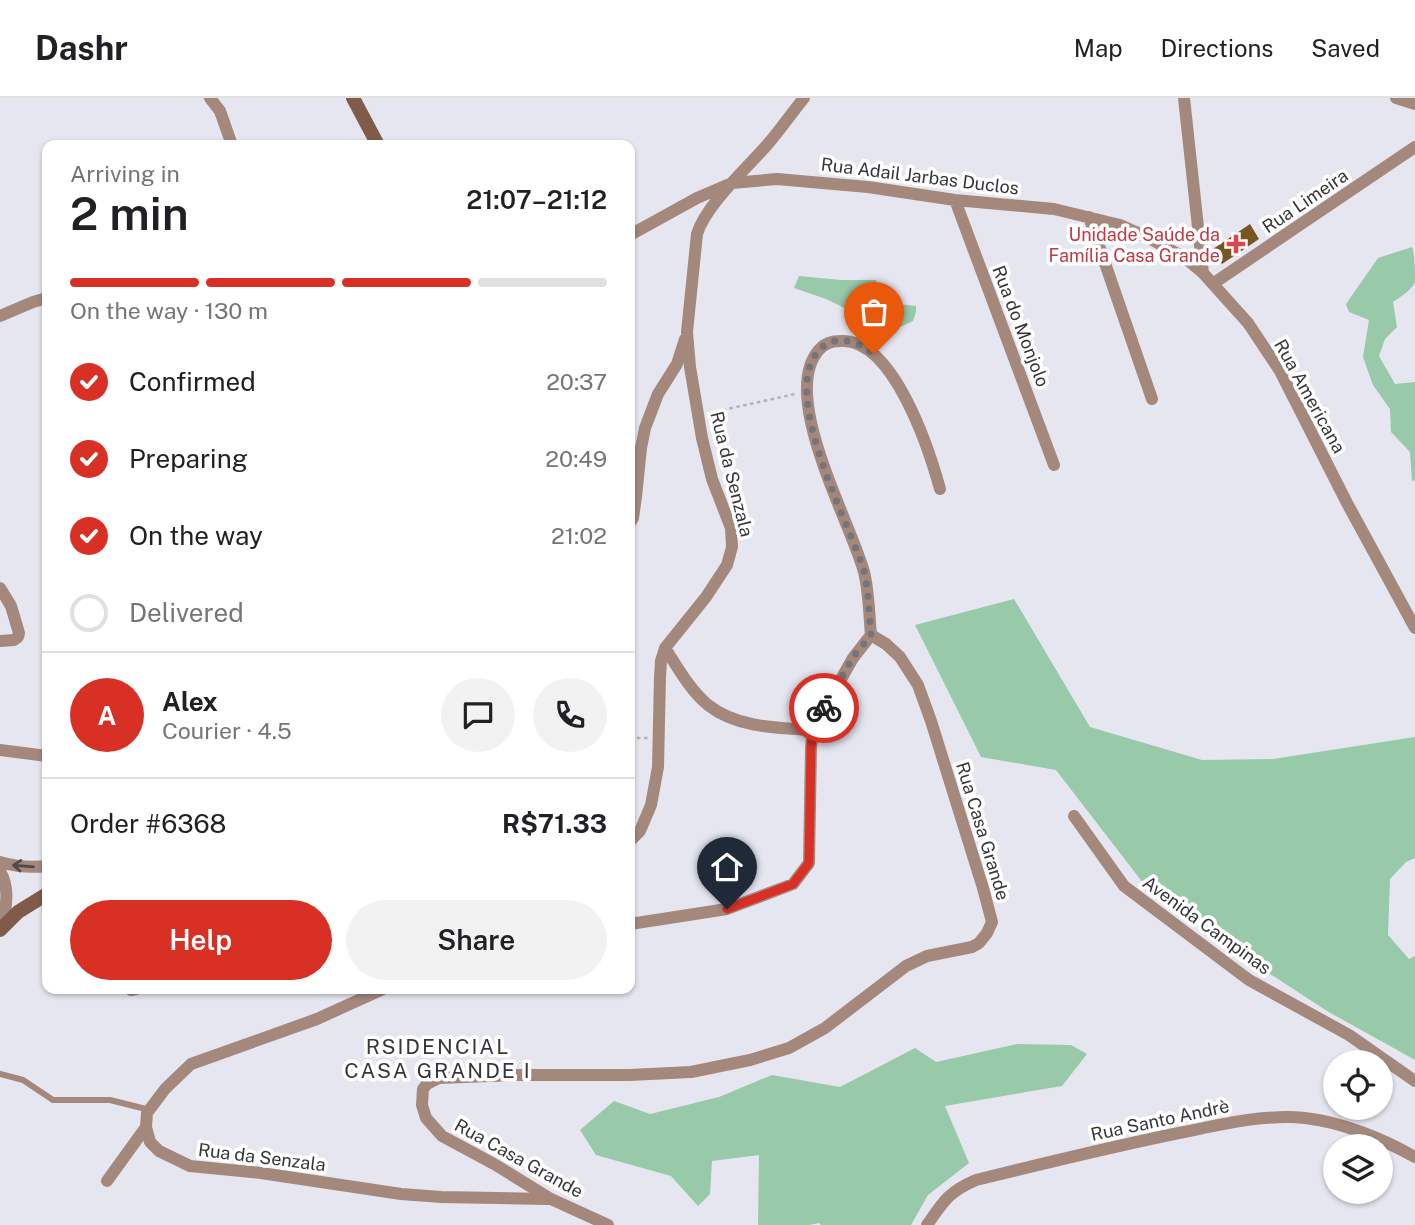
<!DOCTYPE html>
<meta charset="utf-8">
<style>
body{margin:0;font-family:"Public Sans",sans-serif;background:#f2f2f2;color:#202124;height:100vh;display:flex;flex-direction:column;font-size:26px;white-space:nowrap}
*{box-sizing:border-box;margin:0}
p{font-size:23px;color:#757577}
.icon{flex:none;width:38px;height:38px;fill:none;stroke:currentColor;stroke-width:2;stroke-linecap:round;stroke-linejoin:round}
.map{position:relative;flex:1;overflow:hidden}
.side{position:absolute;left:42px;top:42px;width:593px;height:854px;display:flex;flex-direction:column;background:#fff;border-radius:14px;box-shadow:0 2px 5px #0004}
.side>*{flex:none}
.fabs{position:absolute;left:1323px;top:952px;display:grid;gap:14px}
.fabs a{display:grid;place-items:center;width:70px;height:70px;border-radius:50%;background:#fff;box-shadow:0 2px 5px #0004;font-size:35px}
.pin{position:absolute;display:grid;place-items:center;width:60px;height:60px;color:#fff;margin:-72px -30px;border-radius:50% 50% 50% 0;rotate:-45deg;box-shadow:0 0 7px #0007}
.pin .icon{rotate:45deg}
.courier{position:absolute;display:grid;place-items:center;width:70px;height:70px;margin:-35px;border:5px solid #d93025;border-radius:50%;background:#fff;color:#222;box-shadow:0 2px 9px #0007}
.overview em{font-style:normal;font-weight:600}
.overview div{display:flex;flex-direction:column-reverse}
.overview{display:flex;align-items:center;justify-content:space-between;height:119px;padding:0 28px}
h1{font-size:46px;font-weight:600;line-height:52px}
.bar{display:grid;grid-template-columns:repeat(4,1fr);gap:10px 7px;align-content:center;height:84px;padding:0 28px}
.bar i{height:9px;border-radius:5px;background:#e0e0e0}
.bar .selected{background:#d93025}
.bar p{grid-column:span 4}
.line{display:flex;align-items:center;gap:18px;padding:0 28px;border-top:2px solid #e0e0e0}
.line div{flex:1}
.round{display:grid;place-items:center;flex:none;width:74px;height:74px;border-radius:37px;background:#f2f2f2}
ol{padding:0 28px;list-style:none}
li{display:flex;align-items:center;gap:21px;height:77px}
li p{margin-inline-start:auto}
li .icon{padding:7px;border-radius:50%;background:#d93025;color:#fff;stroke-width:4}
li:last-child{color:#757577}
li i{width:38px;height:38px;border:4px solid #e0e0e0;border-radius:50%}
.action{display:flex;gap:14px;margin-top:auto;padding:14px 28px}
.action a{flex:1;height:80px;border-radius:42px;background:#d93025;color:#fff;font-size:28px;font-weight:600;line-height:80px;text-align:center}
.action a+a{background:#f2f2f2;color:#202124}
header{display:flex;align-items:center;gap:42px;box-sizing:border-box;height:98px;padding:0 35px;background:#fff;border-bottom:2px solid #e0e0e0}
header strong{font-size:33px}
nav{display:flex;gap:38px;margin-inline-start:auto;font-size:24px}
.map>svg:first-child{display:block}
</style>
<header>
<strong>Dashr</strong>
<nav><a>Map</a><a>Directions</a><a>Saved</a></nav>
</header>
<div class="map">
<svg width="1415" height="1127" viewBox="0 0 1415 1127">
<rect width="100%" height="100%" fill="#e6e6f1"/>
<path fill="#98c9a9" d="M 1412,149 C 1415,156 1415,176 1415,184 C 1412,192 1400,199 1393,204 L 1397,229 L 1385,241 L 1379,258 L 1395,286 L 1415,284 L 1415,382 L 1412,383 L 1410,354 L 1391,334 L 1390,311 L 1373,287 L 1363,259 L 1369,222 L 1349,214 L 1346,206 L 1378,160 Z
M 799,178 L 841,182 L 876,182 L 880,195 L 898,206 L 916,208 L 916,214 L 913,223 L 900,229 L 890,221 L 871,223 L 826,201 L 794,190 Z
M 1014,501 L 1090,629 L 1202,662 L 1273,661 L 1415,639 L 1415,760 L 1406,764 L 1390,781 L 1388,837 L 1409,861 L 1415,858 L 1415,962 L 1327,913 L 1258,868 L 1213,832 L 1150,794 L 1056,672 L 981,659 L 915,527 Z
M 1017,946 L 1071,947 L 1087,956 L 1062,988 L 945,1008 L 969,1065 L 928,1097 L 911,1127 L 821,1127 L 819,1125 L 809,1127 L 758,1127 L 759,1057 L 712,1063 L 710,1096 L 698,1108 L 671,1078 L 596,1057 L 580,1032 L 614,1003 L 650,1016 L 719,999 L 772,977 L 840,989 L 915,950 L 936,964 Z"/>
<path fill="#79551f" d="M 1250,126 L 1259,141 L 1222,166 L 1213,151 Z"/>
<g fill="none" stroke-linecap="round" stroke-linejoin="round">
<path stroke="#b1b1ba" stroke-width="2.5" stroke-dasharray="3.5 3.5" stroke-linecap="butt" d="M 709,315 L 795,296
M 630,640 L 648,640"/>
<path stroke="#a4887c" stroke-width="6" d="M 0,976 L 23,982 L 53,1002 L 110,1002 L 150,1012"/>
<path stroke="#a4887c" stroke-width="12" d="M 210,0 L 220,13 L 232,47
M 1184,0 L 1203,175
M 1396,0 L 1415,6
M 955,102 L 1054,367
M 1089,119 L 1152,301
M 630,137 L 697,100 L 732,85 L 777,81 L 868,89 L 955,102 L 1054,111 L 1120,127 L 1149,140 L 1185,160 L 1203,175 L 1248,225 L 1280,273 L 1347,405 L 1415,530
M 1214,185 L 1415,49
M 0,218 L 33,204 L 47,200
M 630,425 L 633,420 L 636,399 L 641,350 L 645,330 L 658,296 L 677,266 L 685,241
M 0,490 L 11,508 L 19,535 L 18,539 L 14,542 L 0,543
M 871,537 C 869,516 869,494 864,474 C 851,424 774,289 823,248 C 830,243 836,243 843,243 C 894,243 929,351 940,391
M 665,550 C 678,570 690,592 708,607 C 737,630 778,630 813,632
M 0,652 L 47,658
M 1074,718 L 1124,788 L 1249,882 L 1349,937 L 1415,983
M 630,743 L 640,733 L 651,707 L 658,669 L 660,579 L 661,563 L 665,550 L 706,499 L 727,467 L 732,449 L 731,430 L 712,381 L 702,340 L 690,269 L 687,234 L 697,136 C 706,107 746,71 767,47 C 780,32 791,16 804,0
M 0,764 C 17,769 30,770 47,768
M 0,773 C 10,790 6,808 3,827
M 630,826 L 727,811 L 793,786 L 809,765 L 811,649 L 813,632 L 828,604 L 853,560 L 871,537
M 383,891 L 317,921 L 191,966 L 165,991 L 147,1015 L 146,1029 L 150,1044 L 159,1053 L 190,1068 L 261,1075 L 401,1096 L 441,1099 L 549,1101
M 131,892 L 136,891
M 107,1083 L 146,1029
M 608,1127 L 551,1101 L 494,1066 L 442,1038 L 426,1020 L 422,1007 L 423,991 L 427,986 L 439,980 L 516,977 L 630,977 L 691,974 L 750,962 L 789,950 L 825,930 L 906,868 L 927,858 L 972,849 L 979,845 L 987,835 L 992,824 L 983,790 L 931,623 L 918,587 L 900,559 L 886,546 L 871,537
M 927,1127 C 943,1104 948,1094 976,1082 C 1045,1065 1114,1048 1184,1034 C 1223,1026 1264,1016 1305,1020 C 1342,1024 1383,1041 1415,1059"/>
<path stroke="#815b49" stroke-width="14" d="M 353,0 L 378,47
M 0,832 L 18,814 L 47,796"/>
</g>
<defs><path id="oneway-shaft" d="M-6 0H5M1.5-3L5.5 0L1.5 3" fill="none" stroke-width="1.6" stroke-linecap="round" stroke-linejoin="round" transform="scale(1.75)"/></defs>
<use stroke="#524a4a" href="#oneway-shaft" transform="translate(23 768) rotate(-175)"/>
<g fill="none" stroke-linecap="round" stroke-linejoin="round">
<path stroke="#74747a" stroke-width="7" stroke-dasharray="0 12.6" d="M 824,610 L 853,559 L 871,537 C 869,516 869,494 864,473 C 850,425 772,285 825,247 C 842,236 860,246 874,256"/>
<path stroke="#d93025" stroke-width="9" d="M 727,811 L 793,786 L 809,765 L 811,649 L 813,632 L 824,610"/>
</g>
<path fill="#e0444e" stroke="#fff" stroke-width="2.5" d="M1232.5 135.5h7v7h7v7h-7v7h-7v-7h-7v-7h7z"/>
<g text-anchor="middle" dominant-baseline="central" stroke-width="7" stroke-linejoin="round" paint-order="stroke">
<g font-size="18" fill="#36363a" stroke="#fff">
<text transform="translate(920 78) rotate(7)">Rua Adail Jarbas Duclos</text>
<text transform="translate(1305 103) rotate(-34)">Rua Limeira</text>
<text transform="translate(1021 228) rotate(69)">Rua do Monjolo</text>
<text transform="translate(1310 298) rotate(61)">Rua Americana</text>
<text transform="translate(732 376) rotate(76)">Rua da Senzala</text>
<text transform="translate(983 733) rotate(73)">Rua Casa Grande</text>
<text transform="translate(1207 827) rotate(36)">Avenida Campinas</text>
<text transform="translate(1160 1022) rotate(-12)">Rua Santo Andrè</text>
<text transform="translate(262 1059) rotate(7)">Rua da Senzala</text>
<text transform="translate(519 1060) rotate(29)">Rua Casa Grande</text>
</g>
<g font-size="18" fill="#be3a42" stroke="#fff" text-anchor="end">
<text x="1220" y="136">Unidade Saúde da<tspan x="1220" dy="21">Família Casa Grande</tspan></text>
</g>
<g font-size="21" letter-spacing="2" fill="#36363a" stroke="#fff">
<text x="438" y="948">RSIDENCIAL<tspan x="438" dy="24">CASA GRANDE I</tspan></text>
</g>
</g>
</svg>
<div class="fabs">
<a><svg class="icon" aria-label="locate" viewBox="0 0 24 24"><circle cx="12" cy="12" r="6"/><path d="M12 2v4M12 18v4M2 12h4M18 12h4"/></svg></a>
<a><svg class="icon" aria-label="layers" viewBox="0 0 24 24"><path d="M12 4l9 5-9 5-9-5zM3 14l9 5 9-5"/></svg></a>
</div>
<div class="pin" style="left:874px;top:256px;background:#ea580c"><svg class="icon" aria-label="bag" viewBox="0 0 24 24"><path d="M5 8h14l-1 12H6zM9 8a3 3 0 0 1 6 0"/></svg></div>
<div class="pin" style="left:727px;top:811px;background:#1f2937"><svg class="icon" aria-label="home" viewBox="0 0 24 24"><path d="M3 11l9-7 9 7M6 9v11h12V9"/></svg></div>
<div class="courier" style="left:824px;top:610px"><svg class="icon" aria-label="bike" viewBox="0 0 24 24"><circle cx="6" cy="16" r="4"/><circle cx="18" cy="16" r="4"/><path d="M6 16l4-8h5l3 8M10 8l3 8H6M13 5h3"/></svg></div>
<section class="side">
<div class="overview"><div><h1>2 min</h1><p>Arriving in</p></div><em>21:07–21:12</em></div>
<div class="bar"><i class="selected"></i><i class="selected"></i><i class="selected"></i><i></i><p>On the way · 130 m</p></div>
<ol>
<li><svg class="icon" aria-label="check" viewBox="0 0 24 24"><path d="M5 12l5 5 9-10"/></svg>Confirmed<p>20:37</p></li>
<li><svg class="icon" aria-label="check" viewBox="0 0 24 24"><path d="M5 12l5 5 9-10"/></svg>Preparing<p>20:49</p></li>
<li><svg class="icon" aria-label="check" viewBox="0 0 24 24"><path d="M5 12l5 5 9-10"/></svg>On the way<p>21:02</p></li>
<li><i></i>Delivered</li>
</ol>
<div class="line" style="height:126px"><b class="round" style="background:#d93025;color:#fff">A</b><div><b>Alex</b><p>Courier · 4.5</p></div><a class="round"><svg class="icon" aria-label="chat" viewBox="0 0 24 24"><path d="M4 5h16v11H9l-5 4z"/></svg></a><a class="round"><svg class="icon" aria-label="phone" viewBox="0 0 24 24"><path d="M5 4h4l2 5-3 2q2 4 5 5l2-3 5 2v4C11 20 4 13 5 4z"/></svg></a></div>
<div class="line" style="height:91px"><div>Order #6368</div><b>R$71.33</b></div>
<div class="action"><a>Help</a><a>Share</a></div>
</section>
</div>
